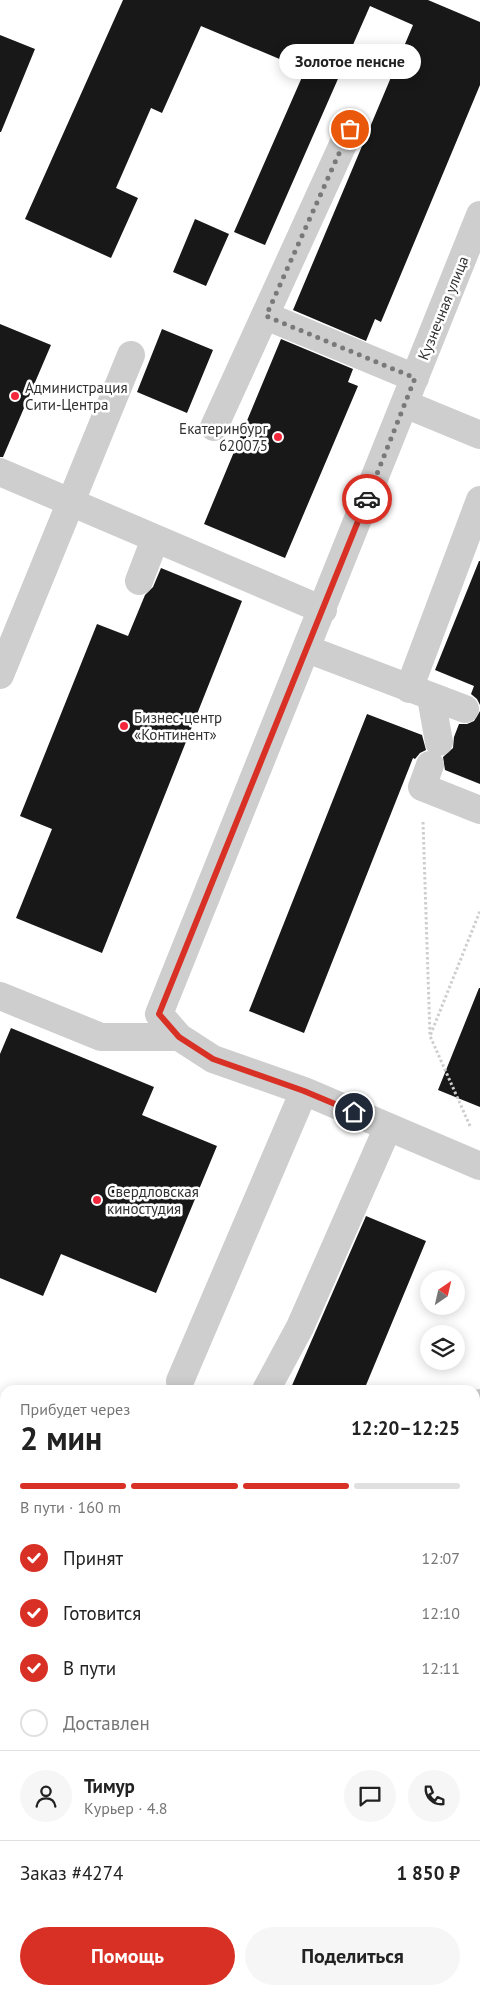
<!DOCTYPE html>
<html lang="ru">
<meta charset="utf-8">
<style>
body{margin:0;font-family:"PT Sans",sans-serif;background:#f6f6f6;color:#222;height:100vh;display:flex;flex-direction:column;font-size:19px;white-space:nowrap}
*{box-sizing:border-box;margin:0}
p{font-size:16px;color:#767676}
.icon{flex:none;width:28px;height:28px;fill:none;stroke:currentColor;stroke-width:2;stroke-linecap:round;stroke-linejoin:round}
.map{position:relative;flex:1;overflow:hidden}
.sheet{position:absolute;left:0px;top:1385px;width:480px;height:610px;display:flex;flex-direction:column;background:#fff;border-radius:15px 15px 0 0;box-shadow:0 2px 12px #0003}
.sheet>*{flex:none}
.needle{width:32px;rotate:34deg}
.controls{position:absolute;left:420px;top:1270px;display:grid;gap:10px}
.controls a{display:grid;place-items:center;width:45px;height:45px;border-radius:50%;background:#fff;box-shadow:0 2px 12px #0003;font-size:25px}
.pin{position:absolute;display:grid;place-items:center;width:42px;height:42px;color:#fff;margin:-21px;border:2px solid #fff;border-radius:50%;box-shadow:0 1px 5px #0007}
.courier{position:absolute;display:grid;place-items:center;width:50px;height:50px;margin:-25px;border:4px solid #d93025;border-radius:50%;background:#fff;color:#222;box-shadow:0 1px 6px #0007}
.bubble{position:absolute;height:35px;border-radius:18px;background:#fff;box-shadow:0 2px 12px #0003;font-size:16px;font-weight:700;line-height:35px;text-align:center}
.overview em{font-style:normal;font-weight:700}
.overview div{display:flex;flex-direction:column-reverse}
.overview{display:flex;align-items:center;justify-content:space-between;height:85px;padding:0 20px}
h1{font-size:32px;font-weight:700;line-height:38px}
.bar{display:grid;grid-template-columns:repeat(4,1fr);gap:8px 5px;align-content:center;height:60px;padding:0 20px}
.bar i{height:6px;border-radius:4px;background:#e0e0e0}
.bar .current{background:#d93025}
.bar p{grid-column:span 4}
.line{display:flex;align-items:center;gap:12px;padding:0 20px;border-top:1px solid #e0e0e0}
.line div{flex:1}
.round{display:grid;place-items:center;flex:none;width:52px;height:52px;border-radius:26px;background:#f6f6f6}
ol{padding:0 20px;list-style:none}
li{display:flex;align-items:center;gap:15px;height:55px}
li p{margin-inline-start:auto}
li .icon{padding:5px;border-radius:50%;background:#d93025;color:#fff;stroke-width:4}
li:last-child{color:#767676}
li i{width:28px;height:28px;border:2px solid #e0e0e0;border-radius:50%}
.action{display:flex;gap:10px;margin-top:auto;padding:10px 20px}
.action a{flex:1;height:58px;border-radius:30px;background:#d93025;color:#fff;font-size:20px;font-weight:700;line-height:58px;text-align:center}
.action a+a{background:#f6f6f6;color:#222}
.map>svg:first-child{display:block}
</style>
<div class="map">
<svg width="480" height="1995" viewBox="0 0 480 1995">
<rect width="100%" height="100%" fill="#fff"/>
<path fill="#e7eede" d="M 475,1486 L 480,1488 L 480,1732 L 475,1736 L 475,1703 L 477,1699 L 475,1698 Z"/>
<path fill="#181818" d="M 123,0 L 428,0 L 480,22 L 480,85 L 381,322 L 375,319 L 366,341 L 293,310 L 413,25 L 370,6 L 265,245 L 234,232 L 306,68 L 289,63 L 201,26 L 162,113 L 151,108 L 116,188 L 138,198 L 111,258 L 25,219 Z
M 0,35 L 35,49 L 1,132 L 0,132 Z
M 195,219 L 229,234 L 206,286 L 173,272 Z
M 0,324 L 51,345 L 3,457 L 0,457 Z
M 162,329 L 213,350 L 187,413 L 137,392 Z
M 281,339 L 353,369 L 348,382 L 358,386 L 285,558 L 204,524 Z
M 479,561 L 480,561 L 480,705 L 477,699 L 471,694 L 474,686 L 435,670 Z
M 161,568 L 242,601 L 102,953 L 16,918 L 52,829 L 20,816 L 97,624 L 128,636 L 145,595 L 153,587 Z
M 480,711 L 480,784 L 445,770 L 443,757 L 453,748 L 454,737 L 459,724 L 467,724 L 474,721 Z
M 367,714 L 422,735 L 426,750 L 420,753 L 415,759 L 413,758 L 304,1033 L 249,1011 Z
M 479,988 L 480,988 L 480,1107 L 438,1090 Z
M 11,1028 L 154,1087 L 142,1115 L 217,1146 L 156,1293 L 61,1254 L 43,1296 L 0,1278 L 0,1054 Z
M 366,1216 L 426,1241 L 364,1390 L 290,1390 Z"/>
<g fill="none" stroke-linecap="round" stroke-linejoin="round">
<path stroke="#cecece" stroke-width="3" stroke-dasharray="2.5 2.5" stroke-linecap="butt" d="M 423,822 L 430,1036
M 470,1126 L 430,1036 L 480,911
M 0,1568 L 5,1564
M 0,1715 L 5,1705"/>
<path stroke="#cecece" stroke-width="28" d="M 480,215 L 159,1014 L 179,1037 L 213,1059 L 304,1091 L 480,1166
M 266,316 L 415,378
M 405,404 L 480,435
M 214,427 L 350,129
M 0,472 L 323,610
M 139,581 L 155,539
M 307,649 L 465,709
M 0,675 L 131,355
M 409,689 L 480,500
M 431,697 L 439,742
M 430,765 L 422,787 L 480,810
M 0,996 L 101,1037 L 179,1037
M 180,1381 L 304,1091
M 266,1390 L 300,1327 L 388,1127
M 478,1407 L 480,1403
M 0,1861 L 5,1864
M 475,1963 L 480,1950
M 308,1990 L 320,1995
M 279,1995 L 281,1990
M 462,1995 L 464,1990"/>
</g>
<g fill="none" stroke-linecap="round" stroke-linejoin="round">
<path stroke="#797979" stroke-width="5" stroke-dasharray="0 9" d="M 350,129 L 266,316 L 415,378 L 367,499"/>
<path stroke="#d93025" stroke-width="6" d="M 354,1112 L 304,1091 L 213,1059 L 179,1037 L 159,1014 L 367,499"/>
</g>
<g fill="#f3273b" stroke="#fff" stroke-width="2">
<circle cx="15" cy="396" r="5"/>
<circle cx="278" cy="437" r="5"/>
<circle cx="124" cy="726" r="5"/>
<circle cx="97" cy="1200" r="5"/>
</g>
<g text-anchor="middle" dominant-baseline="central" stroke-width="5" stroke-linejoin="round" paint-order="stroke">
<g font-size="15" fill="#313131" stroke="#fff">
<text transform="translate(443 308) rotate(-68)">Кузнечная улица</text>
</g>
<g font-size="15" fill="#313131" stroke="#fff" text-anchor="start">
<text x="25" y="387">Администрация<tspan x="25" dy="17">Сити-Центра</tspan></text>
<text x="268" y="428" text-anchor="end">Екатеринбург<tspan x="268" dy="17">620075</tspan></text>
<text x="134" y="717">Бизнес-центр<tspan x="134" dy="17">«Континент»</tspan></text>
<text x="107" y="1191">Свердловская<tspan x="107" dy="17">киностудия</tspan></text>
</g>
</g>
</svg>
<div class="controls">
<a><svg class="needle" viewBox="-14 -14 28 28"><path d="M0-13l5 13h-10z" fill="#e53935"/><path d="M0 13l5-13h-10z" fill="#767676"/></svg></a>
<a><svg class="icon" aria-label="layers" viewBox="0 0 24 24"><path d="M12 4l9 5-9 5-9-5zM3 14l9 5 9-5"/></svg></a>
</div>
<div class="pin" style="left:350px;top:129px;background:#ea580c"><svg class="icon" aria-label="bag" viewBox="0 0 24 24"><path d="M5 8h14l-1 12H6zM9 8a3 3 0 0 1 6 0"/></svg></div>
<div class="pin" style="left:354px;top:1112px;background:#1f2937"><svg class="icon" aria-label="home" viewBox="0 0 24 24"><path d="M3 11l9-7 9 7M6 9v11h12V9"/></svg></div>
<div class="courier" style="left:367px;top:499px"><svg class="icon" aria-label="car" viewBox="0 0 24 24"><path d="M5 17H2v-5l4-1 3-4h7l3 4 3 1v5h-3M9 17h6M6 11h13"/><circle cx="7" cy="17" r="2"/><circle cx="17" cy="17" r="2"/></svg></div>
<div class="bubble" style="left:279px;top:44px;width:142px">Золотое пенсне</div>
<section class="sheet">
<div class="overview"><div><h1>2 мин</h1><p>Прибудет через</p></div><em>12:20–12:25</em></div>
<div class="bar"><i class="current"></i><i class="current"></i><i class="current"></i><i></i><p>В пути · 160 m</p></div>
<ol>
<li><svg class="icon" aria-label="check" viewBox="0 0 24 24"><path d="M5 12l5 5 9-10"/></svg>Принят<p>12:07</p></li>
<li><svg class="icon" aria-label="check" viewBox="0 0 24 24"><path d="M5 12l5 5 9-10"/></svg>Готовится<p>12:10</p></li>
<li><svg class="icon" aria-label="check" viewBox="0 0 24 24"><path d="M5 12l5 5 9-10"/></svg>В пути<p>12:11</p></li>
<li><i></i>Доставлен</li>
</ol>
<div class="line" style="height:90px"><a class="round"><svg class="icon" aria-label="person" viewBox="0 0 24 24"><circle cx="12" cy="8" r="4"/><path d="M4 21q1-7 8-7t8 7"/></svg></a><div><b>Тимур</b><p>Курьер · 4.8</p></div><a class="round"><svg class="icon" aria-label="chat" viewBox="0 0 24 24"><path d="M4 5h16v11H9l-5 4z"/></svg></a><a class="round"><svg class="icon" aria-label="phone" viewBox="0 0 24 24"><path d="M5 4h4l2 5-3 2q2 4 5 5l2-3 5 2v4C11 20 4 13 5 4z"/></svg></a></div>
<div class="line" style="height:65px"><div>Заказ #4274</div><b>1 850 ₽</b></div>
<div class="action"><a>Помощь</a><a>Поделиться</a></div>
</section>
</div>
